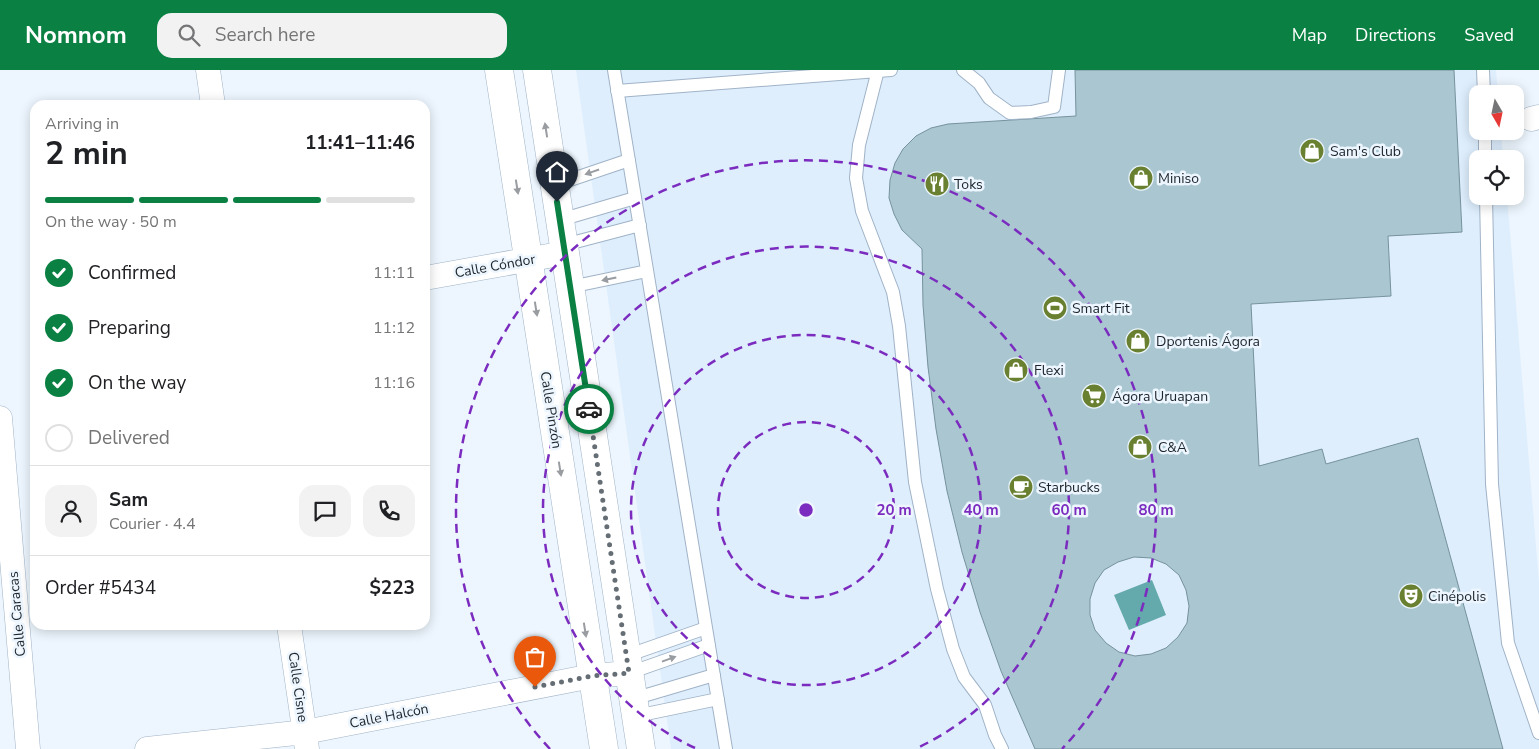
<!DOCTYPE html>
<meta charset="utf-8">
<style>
body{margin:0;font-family:"Nunito Sans",sans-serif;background:#f2f2f2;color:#202124;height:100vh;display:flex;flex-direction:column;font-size:19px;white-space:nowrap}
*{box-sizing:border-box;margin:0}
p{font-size:16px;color:#757577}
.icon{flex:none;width:28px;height:28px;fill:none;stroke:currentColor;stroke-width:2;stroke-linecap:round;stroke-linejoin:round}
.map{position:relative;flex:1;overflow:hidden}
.sheet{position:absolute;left:30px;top:30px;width:400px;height:530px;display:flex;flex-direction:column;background:#fff;border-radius:15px;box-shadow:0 2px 12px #0003}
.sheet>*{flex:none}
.needle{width:32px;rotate:171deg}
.tools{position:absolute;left:1469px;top:15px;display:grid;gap:10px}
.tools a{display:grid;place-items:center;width:55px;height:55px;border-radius:10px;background:#fff;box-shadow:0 2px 12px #0003;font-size:25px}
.pin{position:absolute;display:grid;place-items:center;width:42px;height:42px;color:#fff;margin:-51px -21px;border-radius:50% 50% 50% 0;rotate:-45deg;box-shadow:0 0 5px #0007}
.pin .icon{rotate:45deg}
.courier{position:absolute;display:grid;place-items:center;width:50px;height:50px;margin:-25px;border:4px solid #0b8043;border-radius:50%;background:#fff;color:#222;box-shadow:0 1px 6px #0007}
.head em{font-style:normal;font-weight:700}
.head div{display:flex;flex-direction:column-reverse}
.head{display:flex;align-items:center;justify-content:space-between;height:85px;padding:0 15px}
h1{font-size:32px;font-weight:700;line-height:38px}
.bar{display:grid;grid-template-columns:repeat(4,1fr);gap:8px 5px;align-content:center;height:60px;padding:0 15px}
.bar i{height:6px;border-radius:4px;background:#e0e0e0}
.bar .selected{background:#0b8043}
.bar p{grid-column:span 4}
.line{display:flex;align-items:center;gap:12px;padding:0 15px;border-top:1px solid #e0e0e0}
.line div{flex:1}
.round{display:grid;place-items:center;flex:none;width:52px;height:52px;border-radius:15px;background:#f2f2f2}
ol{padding:0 15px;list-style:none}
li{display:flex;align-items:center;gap:15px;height:55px}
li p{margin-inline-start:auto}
li .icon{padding:5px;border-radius:50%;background:#0b8043;color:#fff;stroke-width:4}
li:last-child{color:#757577}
li i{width:28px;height:28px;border:2px solid #e0e0e0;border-radius:50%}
header{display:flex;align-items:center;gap:30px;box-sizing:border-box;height:70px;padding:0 25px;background:#0b8043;color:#fff}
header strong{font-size:24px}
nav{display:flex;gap:28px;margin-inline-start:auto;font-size:18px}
.search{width:350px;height:45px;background:#f2f2f2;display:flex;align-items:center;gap:12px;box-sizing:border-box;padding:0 18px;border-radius:15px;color:#757577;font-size:19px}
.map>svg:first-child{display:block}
</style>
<header>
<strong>Nomnom</strong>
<div class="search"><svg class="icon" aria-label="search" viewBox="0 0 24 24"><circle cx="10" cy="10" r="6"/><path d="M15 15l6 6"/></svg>Search here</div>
<nav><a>Map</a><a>Directions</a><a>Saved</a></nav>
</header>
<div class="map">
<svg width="1539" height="679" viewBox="0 0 1539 679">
<rect width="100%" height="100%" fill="#edf6fe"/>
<path fill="#deeefd" d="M 576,0 L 1496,0 L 1498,24 L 1478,24 L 1478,61 L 1501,61 L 1503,89 L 1478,89 L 1478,126 L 1507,126 L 1539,512 L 1539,679 L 671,679 Z"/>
<path fill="#64a9ab" d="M 1152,510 L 1166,545 L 1129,560 L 1114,525 Z"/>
<path fill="#a9c6d1" stroke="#76929c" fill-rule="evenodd" d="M 1075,0 L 1454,0 L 1462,162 L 1388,166 L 1391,226 L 1251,234 L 1259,396 L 1322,379 L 1326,394 L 1418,368 L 1503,679 L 1035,679 L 1001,601 L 980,542 L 962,482 L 947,421 L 936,359 L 928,297 L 923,235 L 922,179 L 902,160 L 894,144 L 889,128 L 890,110 L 895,93 L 903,79 L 916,66 L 931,58 L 948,54 L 1076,46 ZM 1134,487 L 1151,488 L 1166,494 L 1179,505 L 1186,520 L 1189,536 L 1187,553 L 1178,567 L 1166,578 L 1151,584 L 1135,586 L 1119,582 L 1106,573 L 1095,560 L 1090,545 L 1090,529 L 1095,513 L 1104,500 L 1118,492 Z"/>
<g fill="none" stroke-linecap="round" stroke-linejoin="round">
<defs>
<path id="lane" d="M 614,0 L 726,679
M 878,0 L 859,75 L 856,108 L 862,141 L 893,222 L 899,256 L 915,412 L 937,519 L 953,579 L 964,607 L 985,635 L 995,665 L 1002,679
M 963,0 L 979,13 L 989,28 L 1010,43 L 1031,42 L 1054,37 L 1059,0
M 1483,0 L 1484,24
M 617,21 L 891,0
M 1485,61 L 1485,89
M 555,115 L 629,90
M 1486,126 L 1492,414 L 1508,573 L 1539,663
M 560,150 L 635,128
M 564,175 L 640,155
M 570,217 L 647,201
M 626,586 L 706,558
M 629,603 L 709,575
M 633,629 L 714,605
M 636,646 L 718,629"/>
<path id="street" d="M 208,0 L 213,35
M 1531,49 L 1539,47
M 425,208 L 565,183
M 0,348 L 28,679
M 289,555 L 307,679
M 147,679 L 305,662 L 592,606 L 629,603"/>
<path id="secondary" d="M 499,0 L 604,679
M 537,0 L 641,679"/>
</defs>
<use href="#lane" stroke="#a0b3c7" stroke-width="14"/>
<use href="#street" stroke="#a0b3c7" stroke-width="25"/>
<use href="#secondary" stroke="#a0b3c7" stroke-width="29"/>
<use href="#lane" stroke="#fff" stroke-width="12"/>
<use href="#street" stroke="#fff" stroke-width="24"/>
<use href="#secondary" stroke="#fff" stroke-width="28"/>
</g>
<defs><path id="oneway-solid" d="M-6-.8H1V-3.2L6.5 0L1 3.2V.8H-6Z" transform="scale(1.25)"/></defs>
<g fill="#999ca0">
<use href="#oneway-solid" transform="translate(546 60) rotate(-99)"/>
<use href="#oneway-solid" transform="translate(592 102) rotate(161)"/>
<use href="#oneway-solid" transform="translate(517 117) rotate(81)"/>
<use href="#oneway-solid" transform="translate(609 209) rotate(168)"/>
<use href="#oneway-solid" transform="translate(536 239) rotate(81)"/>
<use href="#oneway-solid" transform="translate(560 399) rotate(81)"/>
<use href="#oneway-solid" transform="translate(585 560) rotate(81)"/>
<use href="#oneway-solid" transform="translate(669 589) rotate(-20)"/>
</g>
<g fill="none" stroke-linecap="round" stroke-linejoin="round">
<path stroke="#666e75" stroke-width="5" stroke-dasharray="0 9" d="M 535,617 L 592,606 L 629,603 L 589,339"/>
<path stroke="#0b8043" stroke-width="6" d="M 557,132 L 589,339"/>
</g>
<g fill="none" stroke="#7b2cbf" stroke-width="2.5" stroke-dasharray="9 6">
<circle cx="806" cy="440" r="88"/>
<circle cx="806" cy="440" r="175"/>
<path d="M695 678A263 263 0 1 1 917 678"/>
<path d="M550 679A350 350 0 1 1 1062 679"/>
</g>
<defs>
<symbol id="shop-disc" viewBox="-11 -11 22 22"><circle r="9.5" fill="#698031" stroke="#edf6fe"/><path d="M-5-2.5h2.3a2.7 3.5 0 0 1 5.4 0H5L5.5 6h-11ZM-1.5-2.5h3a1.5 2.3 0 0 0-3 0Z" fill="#fff"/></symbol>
<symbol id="restaurant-disc" viewBox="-11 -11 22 22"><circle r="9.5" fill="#698031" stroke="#edf6fe"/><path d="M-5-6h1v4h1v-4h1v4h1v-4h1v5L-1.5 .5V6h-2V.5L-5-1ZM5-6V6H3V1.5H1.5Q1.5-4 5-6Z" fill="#fff"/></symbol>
<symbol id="stadium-disc" viewBox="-11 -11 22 22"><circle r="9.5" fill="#698031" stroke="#edf6fe"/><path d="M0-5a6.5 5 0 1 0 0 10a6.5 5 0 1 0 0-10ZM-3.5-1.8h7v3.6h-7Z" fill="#fff"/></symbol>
<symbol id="supermarket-disc" viewBox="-11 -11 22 22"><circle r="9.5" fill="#698031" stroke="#edf6fe"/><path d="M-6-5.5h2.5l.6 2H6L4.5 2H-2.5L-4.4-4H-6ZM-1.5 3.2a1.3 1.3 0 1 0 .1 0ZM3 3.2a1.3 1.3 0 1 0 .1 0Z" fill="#fff"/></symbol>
<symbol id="cafe-disc" viewBox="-11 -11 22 22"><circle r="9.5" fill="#698031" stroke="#edf6fe"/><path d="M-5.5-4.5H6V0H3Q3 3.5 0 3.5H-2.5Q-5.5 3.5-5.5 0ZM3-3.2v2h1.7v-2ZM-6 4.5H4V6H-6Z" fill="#fff"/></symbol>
<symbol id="theatre-disc" viewBox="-11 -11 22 22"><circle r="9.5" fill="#698031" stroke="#edf6fe"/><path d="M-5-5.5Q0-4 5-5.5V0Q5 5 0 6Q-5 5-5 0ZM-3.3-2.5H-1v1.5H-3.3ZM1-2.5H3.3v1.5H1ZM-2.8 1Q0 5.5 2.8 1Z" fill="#fff"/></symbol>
</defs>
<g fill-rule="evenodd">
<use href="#shop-disc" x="1298" y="67" width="28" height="28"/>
<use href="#shop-disc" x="1127" y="94" width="28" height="28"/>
<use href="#restaurant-disc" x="923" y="100" width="28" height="28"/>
<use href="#stadium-disc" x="1041" y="224" width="28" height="28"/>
<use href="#shop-disc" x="1124" y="257" width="28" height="28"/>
<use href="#shop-disc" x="1002" y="286" width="28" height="28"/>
<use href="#supermarket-disc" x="1080" y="312" width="28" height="28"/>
<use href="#shop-disc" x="1126" y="363" width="28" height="28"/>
<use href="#cafe-disc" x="1007" y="403" width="28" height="28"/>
<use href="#theatre-disc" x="1397" y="512" width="28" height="28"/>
</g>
<g text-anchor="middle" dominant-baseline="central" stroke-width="5" stroke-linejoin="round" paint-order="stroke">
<g font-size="14" fill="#1d242b" stroke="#edf6fe" text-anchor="start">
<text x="1330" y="81">Sam's Club</text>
<text x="1158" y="108">Miniso</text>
<text x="954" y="114">Toks</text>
<text x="1072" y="238">Smart Fit</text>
<text x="1156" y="271">Dportenis Ágora</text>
<text x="1034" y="300">Flexi</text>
<text x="1112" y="326">Ágora Uruapan</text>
<text x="1158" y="377">C&amp;A</text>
<text x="1038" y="417">Starbucks</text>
<text x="1428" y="526">Cinépolis</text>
</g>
<g font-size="14" fill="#1d242b" stroke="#edf6fe">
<text transform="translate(495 196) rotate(-10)">Calle Cóndor</text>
<text transform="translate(551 340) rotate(81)">Calle Pinzón</text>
<text transform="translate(17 544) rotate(-95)">Calle Caracas</text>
<text transform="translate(298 617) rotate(82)">Calle Cisne</text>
<text transform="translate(389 646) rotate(-11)">Calle Halcón</text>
</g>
</g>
<circle cx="806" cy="440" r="8" fill="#7b2cbf" stroke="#edf6fe" stroke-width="2.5"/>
<g font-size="15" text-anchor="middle" font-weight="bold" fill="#7b2cbf" stroke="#edf6fe" stroke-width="5" stroke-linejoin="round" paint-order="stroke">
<text x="894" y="445">20 m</text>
<text x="981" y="445">40 m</text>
<text x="1069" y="445">60 m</text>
<text x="1156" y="445">80 m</text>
</g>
</svg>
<div class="tools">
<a><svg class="needle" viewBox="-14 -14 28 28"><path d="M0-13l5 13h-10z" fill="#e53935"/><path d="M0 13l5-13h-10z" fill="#757577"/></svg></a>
<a><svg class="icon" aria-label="locate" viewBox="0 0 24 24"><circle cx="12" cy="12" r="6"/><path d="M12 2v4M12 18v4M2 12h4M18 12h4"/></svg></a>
</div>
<div class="pin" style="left:535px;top:617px;background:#ea580c"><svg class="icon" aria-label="bag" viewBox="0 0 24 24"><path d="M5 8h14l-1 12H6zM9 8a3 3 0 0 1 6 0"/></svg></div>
<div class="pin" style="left:557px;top:132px;background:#1f2937"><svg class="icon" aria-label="home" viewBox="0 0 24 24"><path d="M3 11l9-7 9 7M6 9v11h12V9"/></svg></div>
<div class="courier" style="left:589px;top:339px"><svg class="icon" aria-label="car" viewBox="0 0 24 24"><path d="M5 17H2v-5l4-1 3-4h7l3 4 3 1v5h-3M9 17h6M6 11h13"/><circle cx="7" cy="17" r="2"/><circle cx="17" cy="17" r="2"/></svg></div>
<section class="sheet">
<div class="head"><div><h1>2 min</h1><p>Arriving in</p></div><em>11:41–11:46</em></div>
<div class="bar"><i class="selected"></i><i class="selected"></i><i class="selected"></i><i></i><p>On the way · 50 m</p></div>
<ol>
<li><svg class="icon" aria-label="check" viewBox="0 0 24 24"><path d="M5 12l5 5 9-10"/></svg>Confirmed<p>11:11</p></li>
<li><svg class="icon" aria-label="check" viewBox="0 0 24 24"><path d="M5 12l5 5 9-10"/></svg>Preparing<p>11:12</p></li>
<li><svg class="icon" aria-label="check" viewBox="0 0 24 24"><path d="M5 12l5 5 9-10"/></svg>On the way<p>11:16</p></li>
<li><i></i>Delivered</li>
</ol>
<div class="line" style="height:90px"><a class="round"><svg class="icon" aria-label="person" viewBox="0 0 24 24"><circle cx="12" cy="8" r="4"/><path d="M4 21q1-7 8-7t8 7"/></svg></a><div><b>Sam</b><p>Courier · 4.4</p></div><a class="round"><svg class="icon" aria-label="chat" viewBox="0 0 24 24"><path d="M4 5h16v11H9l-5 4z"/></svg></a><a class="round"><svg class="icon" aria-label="phone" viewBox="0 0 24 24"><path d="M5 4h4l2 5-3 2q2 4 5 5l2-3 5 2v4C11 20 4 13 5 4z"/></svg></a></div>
<div class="line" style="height:65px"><div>Order #5434</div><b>$223</b></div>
</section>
</div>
